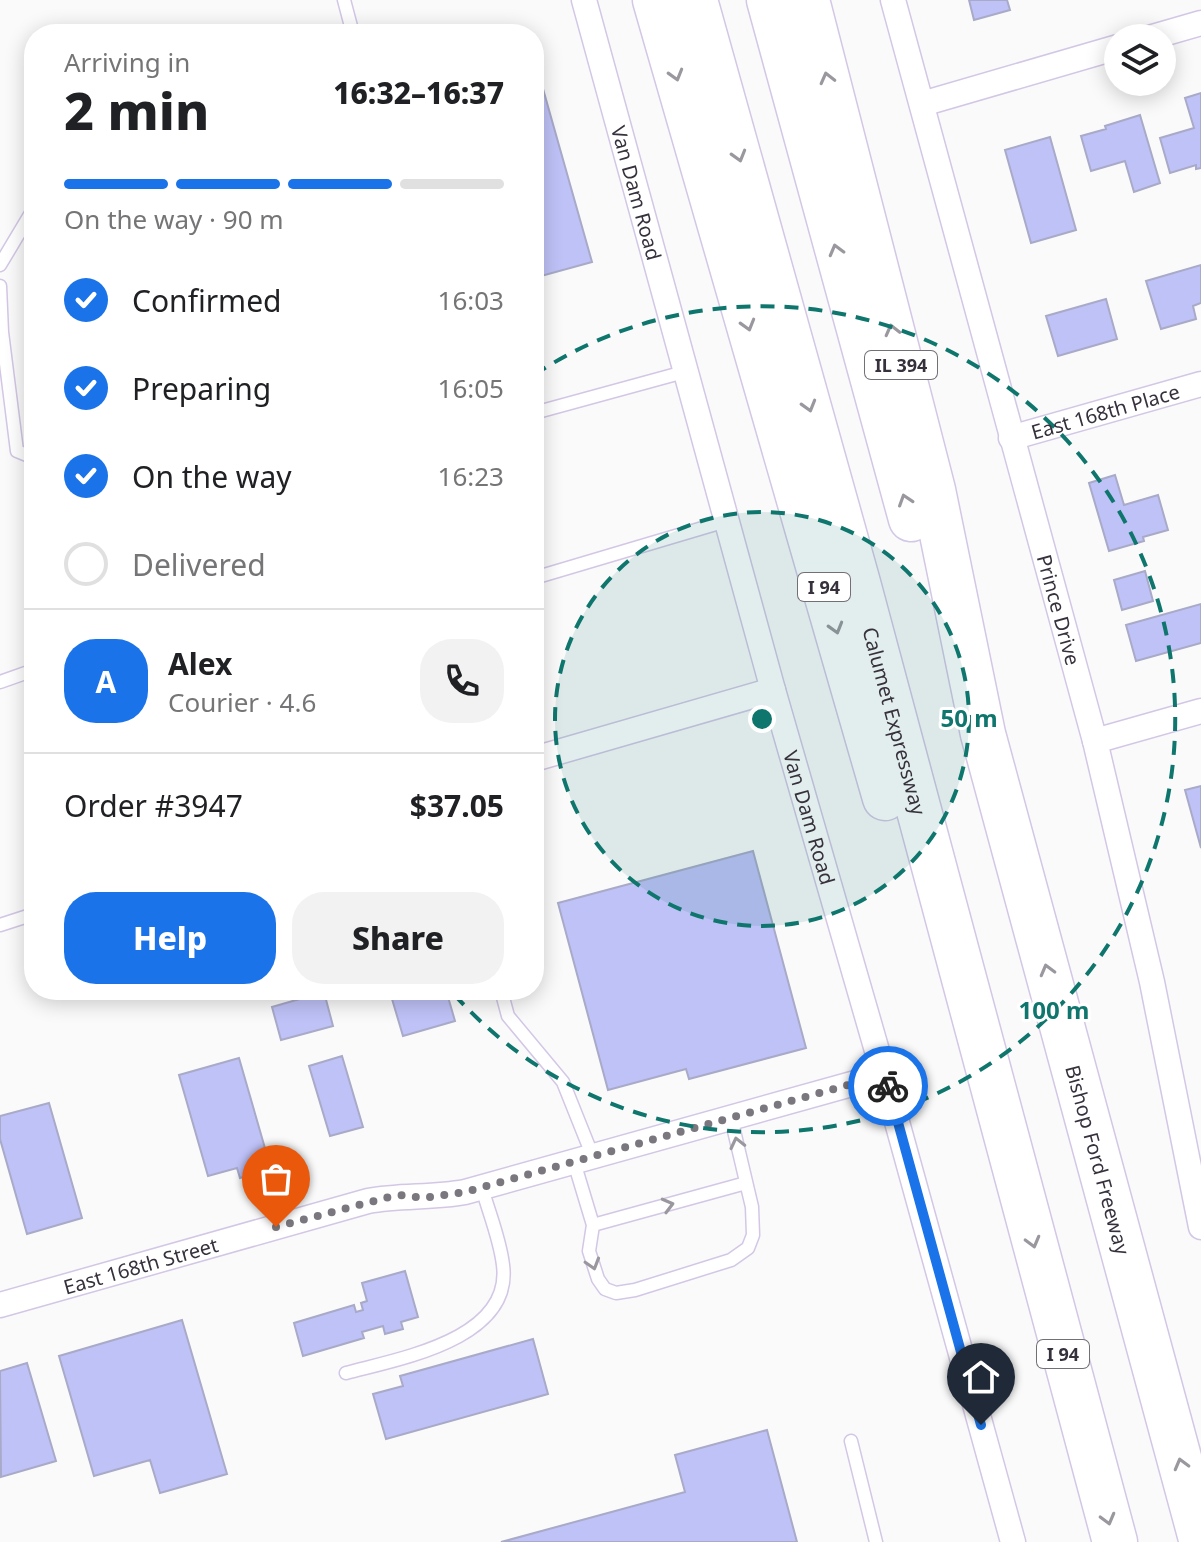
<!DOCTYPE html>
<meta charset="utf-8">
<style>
body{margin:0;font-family:"Noto Sans",sans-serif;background:#f2f2f2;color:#202124;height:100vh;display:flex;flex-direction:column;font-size:30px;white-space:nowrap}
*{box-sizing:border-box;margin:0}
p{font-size:26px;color:#757577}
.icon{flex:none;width:44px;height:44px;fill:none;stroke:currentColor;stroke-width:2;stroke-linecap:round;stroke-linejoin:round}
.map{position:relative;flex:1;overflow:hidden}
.drawer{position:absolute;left:24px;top:24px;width:520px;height:976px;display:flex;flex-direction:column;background:#fff;border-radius:32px;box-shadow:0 4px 20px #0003}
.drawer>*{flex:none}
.tools{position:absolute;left:1104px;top:24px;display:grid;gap:16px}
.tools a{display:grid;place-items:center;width:72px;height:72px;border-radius:50%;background:#fff;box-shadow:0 4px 20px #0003;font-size:40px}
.pin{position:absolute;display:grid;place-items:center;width:68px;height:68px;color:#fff;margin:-82px -34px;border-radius:50% 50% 50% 0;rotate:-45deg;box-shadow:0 0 8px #0007}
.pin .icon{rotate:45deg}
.courier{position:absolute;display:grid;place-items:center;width:80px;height:80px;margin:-40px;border:6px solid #1a73e8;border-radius:50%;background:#fff;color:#222;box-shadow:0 2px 10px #0007}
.summary em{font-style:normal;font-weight:800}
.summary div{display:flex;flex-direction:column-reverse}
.summary{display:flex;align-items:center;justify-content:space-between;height:136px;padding:0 40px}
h1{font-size:52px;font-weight:800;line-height:60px}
.bar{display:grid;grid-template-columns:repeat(4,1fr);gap:12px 8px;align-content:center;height:96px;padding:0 40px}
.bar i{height:10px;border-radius:6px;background:#e0e0e0}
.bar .on{background:#1a73e8}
.bar p{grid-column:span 4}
.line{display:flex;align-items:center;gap:20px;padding:0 40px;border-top:2px solid #e0e0e0}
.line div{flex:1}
.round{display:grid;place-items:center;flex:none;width:84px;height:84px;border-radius:32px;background:#f2f2f2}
ol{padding:0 40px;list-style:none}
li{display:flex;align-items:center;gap:24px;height:88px}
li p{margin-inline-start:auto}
li .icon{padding:8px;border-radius:50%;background:#1a73e8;color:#fff;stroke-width:4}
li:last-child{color:#757577}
li i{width:44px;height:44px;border:4px solid #e0e0e0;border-radius:50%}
.button{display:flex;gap:16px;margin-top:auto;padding:16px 40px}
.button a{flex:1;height:92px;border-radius:32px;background:#1a73e8;color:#fff;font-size:32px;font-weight:800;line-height:92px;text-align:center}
.button a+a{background:#f2f2f2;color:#202124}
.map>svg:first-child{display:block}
</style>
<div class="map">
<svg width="1201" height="1542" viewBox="0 0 1201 1542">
<rect width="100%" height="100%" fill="#fafafa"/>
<path fill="#bfc2f7" stroke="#a8aac8" stroke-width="2" d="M 969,0 L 1007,0 L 1010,10 L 974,20 Z
M 534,57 L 592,262 L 534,278 Z
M 1201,93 L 1201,168 L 1196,169 L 1196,165 L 1170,173 L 1160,138 L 1194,128 L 1185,98 Z
M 1140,115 L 1160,183 L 1134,192 L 1125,161 L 1091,171 L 1081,136 L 1106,129 L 1105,126 Z
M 1050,137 L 1076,230 L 1031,243 L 1005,150 Z
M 1201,265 L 1201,303 L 1193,306 L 1196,319 L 1161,329 L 1146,281 Z
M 1106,299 L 1117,339 L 1058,356 L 1046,316 Z
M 1115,475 L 1124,505 L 1158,495 L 1168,530 L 1143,537 L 1144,541 L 1109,551 L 1089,483 Z
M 1145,571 L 1153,601 L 1122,610 L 1114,580 Z
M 1201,604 L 1201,643 L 1136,661 L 1126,625 Z
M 1201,786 L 1201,848 L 1185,790 Z
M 753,851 L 806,1048 L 689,1079 L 686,1069 L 608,1090 L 558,903 Z
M 422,990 L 446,990 L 455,1021 L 403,1036 L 392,999 Z
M 324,992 L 333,1026 L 281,1040 L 272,1007 Z
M 342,1056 L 363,1127 L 330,1136 L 309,1066 Z
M 239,1058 L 271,1169 L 240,1178 L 237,1168 L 208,1176 L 179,1075 Z
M 49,1103 L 82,1218 L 27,1234 L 0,1139 L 0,1116 Z
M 405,1271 L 418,1317 L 401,1322 L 403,1329 L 385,1334 L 383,1326 L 362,1332 L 364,1338 L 303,1356 L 294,1323 L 354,1305 L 356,1312 L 363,1310 L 361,1303 L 367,1301 L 362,1283 Z
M 182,1320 L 227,1474 L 160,1493 L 150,1460 L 94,1476 L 59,1356 Z
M 533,1339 L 548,1394 L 386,1439 L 373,1394 L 403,1386 L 400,1376 Z
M 27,1363 L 56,1461 L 1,1477 L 0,1371 Z
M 767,1430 L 797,1542 L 501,1542 L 685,1492 L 675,1455 Z"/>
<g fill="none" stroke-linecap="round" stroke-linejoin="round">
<defs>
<path id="service" d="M 344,0 L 353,34
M 0,265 L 34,208
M 0,286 L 2,332 L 17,451 L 34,458
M 534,413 L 684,372
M 534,578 L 726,521
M 0,682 L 34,670
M 0,925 L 34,914
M 501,990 L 508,1016 L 563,1082 L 593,1157
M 574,1162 L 593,1225 L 589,1251 L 598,1279 L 605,1289 L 616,1293 L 635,1290 L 731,1260 L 748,1248 L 753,1235 L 752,1207 L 731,1118
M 593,1225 L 746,1183
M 346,1373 C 397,1359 513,1340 503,1265 C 500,1239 489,1213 482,1188
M 851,1441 L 876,1542"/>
<g id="minor">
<path id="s1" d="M 584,0 L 773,690 L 884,1075 L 1013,1542"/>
<path id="s2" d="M 893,0 L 1095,741 L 1152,982 L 1201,1227"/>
<path d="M 1149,38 L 1201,23"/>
<path d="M 922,104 L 1118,47"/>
<path id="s3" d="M 1011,438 L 1201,384"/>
<path d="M 1095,741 L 1201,711"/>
<path d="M 534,759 L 773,690"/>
<path id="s4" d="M 0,1305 L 368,1201 C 400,1195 432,1198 465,1192 L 884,1075"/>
</g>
<g id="motorway">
<path d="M 655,0 L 885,798"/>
<path id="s5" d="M 695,0 L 858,583 L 1115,1542"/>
<path d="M 769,0 L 911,519"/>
<path id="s6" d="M 807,0 L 933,490 L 983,734 L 1201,1539"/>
</g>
</defs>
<use href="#service" stroke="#d3c7e5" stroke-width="15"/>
<use href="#minor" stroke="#d3c7e5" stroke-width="27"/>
<use href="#motorway" stroke="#d3c7e5" stroke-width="47"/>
<use href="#service" stroke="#fff" stroke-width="12"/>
<use href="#minor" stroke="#fff" stroke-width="24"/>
<use href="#motorway" stroke="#fff" stroke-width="44"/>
</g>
<defs><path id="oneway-chevron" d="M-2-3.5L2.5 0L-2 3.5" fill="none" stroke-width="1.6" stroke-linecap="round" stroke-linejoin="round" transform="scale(2)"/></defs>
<g stroke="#9a989e">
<use href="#oneway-chevron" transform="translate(676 75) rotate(74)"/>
<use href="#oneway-chevron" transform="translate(827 78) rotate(-104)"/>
<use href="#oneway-chevron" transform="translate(739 156) rotate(74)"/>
<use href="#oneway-chevron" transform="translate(836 250) rotate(-105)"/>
<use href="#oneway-chevron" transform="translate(748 325) rotate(74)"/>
<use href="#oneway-chevron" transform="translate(892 330) rotate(-104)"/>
<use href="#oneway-chevron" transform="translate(809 406) rotate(74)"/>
<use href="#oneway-chevron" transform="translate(905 500) rotate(-108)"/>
<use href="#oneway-chevron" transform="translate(836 628) rotate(74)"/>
<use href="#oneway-chevron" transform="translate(1047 970) rotate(-105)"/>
<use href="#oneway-chevron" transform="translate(737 1143) rotate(-103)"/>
<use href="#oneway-chevron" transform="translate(668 1205) rotate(-15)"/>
<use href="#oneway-chevron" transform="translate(1033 1242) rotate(75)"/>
<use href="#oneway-chevron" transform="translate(593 1264) rotate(73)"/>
<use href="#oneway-chevron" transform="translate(1181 1464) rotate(-105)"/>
<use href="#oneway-chevron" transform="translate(1108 1519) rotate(75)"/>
</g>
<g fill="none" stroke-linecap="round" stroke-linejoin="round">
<path stroke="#7b777e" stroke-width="8" stroke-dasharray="0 14.4" d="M 276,1227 L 389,1197 L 404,1195 L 422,1198 L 465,1192 L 884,1075 L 888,1086"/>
<path stroke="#1a73e8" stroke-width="10" d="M 888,1086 L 981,1425"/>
</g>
<circle cx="762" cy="719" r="207" fill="#0f766e" fill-opacity=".12"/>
<g fill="none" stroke="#0f766e" stroke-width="4" stroke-dasharray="14 10">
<circle cx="762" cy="719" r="207"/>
<path d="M534 375A413 413 0 1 1 453 993"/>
</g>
<g text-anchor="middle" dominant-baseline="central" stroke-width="6" stroke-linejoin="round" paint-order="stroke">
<g fill="#fff" stroke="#726f76" stroke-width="2">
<rect x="865" y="351" width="72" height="28" rx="6"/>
<rect x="798" y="573" width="52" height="28" rx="6"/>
<rect x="1037" y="1340" width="52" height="28" rx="6"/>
</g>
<g font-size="18" font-weight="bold" fill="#36313c">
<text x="901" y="365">IL 394</text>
<text x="824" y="587">I 94</text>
<text x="1063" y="1354">I 94</text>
</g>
<g font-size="20" fill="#36313c" stroke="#fff">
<text stroke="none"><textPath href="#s1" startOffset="200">Van Dam Road</textPath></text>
<text stroke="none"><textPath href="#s3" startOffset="98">East 168th Place</textPath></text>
<text stroke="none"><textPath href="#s2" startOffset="632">Prince Drive</textPath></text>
<text stroke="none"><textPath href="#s5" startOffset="748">Calumet Expressway</textPath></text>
<text stroke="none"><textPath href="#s1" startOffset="848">Van Dam Road</textPath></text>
<text stroke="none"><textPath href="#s6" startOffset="1196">Bishop Ford Freeway</textPath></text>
<text stroke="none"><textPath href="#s4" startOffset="146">East 168th Street</textPath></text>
</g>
</g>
<circle cx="762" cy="719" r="12" fill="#0f766e" stroke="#fff" stroke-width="4"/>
<g font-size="24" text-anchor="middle" font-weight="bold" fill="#0f766e" stroke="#fff" stroke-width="6" stroke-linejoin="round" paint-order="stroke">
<text x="969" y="727">50 m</text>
<text x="1054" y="1019">100 m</text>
</g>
</svg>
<div class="tools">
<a><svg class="icon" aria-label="layers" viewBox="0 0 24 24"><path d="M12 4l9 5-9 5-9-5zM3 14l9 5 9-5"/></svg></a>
</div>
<div class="pin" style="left:276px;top:1227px;background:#ea580c"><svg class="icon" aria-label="bag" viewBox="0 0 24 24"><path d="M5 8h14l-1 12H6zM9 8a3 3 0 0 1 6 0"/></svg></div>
<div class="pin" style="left:981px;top:1425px;background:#1f2937"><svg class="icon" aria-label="home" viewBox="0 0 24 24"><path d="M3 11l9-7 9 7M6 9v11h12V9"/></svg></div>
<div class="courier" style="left:888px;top:1086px"><svg class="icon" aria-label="bike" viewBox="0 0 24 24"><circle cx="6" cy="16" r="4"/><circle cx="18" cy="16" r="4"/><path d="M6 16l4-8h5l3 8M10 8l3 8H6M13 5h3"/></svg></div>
<section class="drawer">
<div class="summary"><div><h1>2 min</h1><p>Arriving in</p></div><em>16:32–16:37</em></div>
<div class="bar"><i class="on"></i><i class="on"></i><i class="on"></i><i></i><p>On the way · 90 m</p></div>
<ol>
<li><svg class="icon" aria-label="check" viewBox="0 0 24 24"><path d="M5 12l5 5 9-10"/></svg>Confirmed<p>16:03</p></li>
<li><svg class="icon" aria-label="check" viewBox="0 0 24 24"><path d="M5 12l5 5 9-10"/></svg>Preparing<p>16:05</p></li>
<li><svg class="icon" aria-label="check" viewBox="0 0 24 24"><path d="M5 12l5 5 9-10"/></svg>On the way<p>16:23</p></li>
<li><i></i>Delivered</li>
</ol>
<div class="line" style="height:144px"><b class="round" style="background:#1a73e8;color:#fff">A</b><div><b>Alex</b><p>Courier · 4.6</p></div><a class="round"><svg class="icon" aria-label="phone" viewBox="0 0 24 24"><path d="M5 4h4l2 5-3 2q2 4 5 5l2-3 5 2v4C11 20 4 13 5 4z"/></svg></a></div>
<div class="line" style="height:104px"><div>Order #3947</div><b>$37.05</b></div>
<div class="button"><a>Help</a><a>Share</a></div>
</section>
</div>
